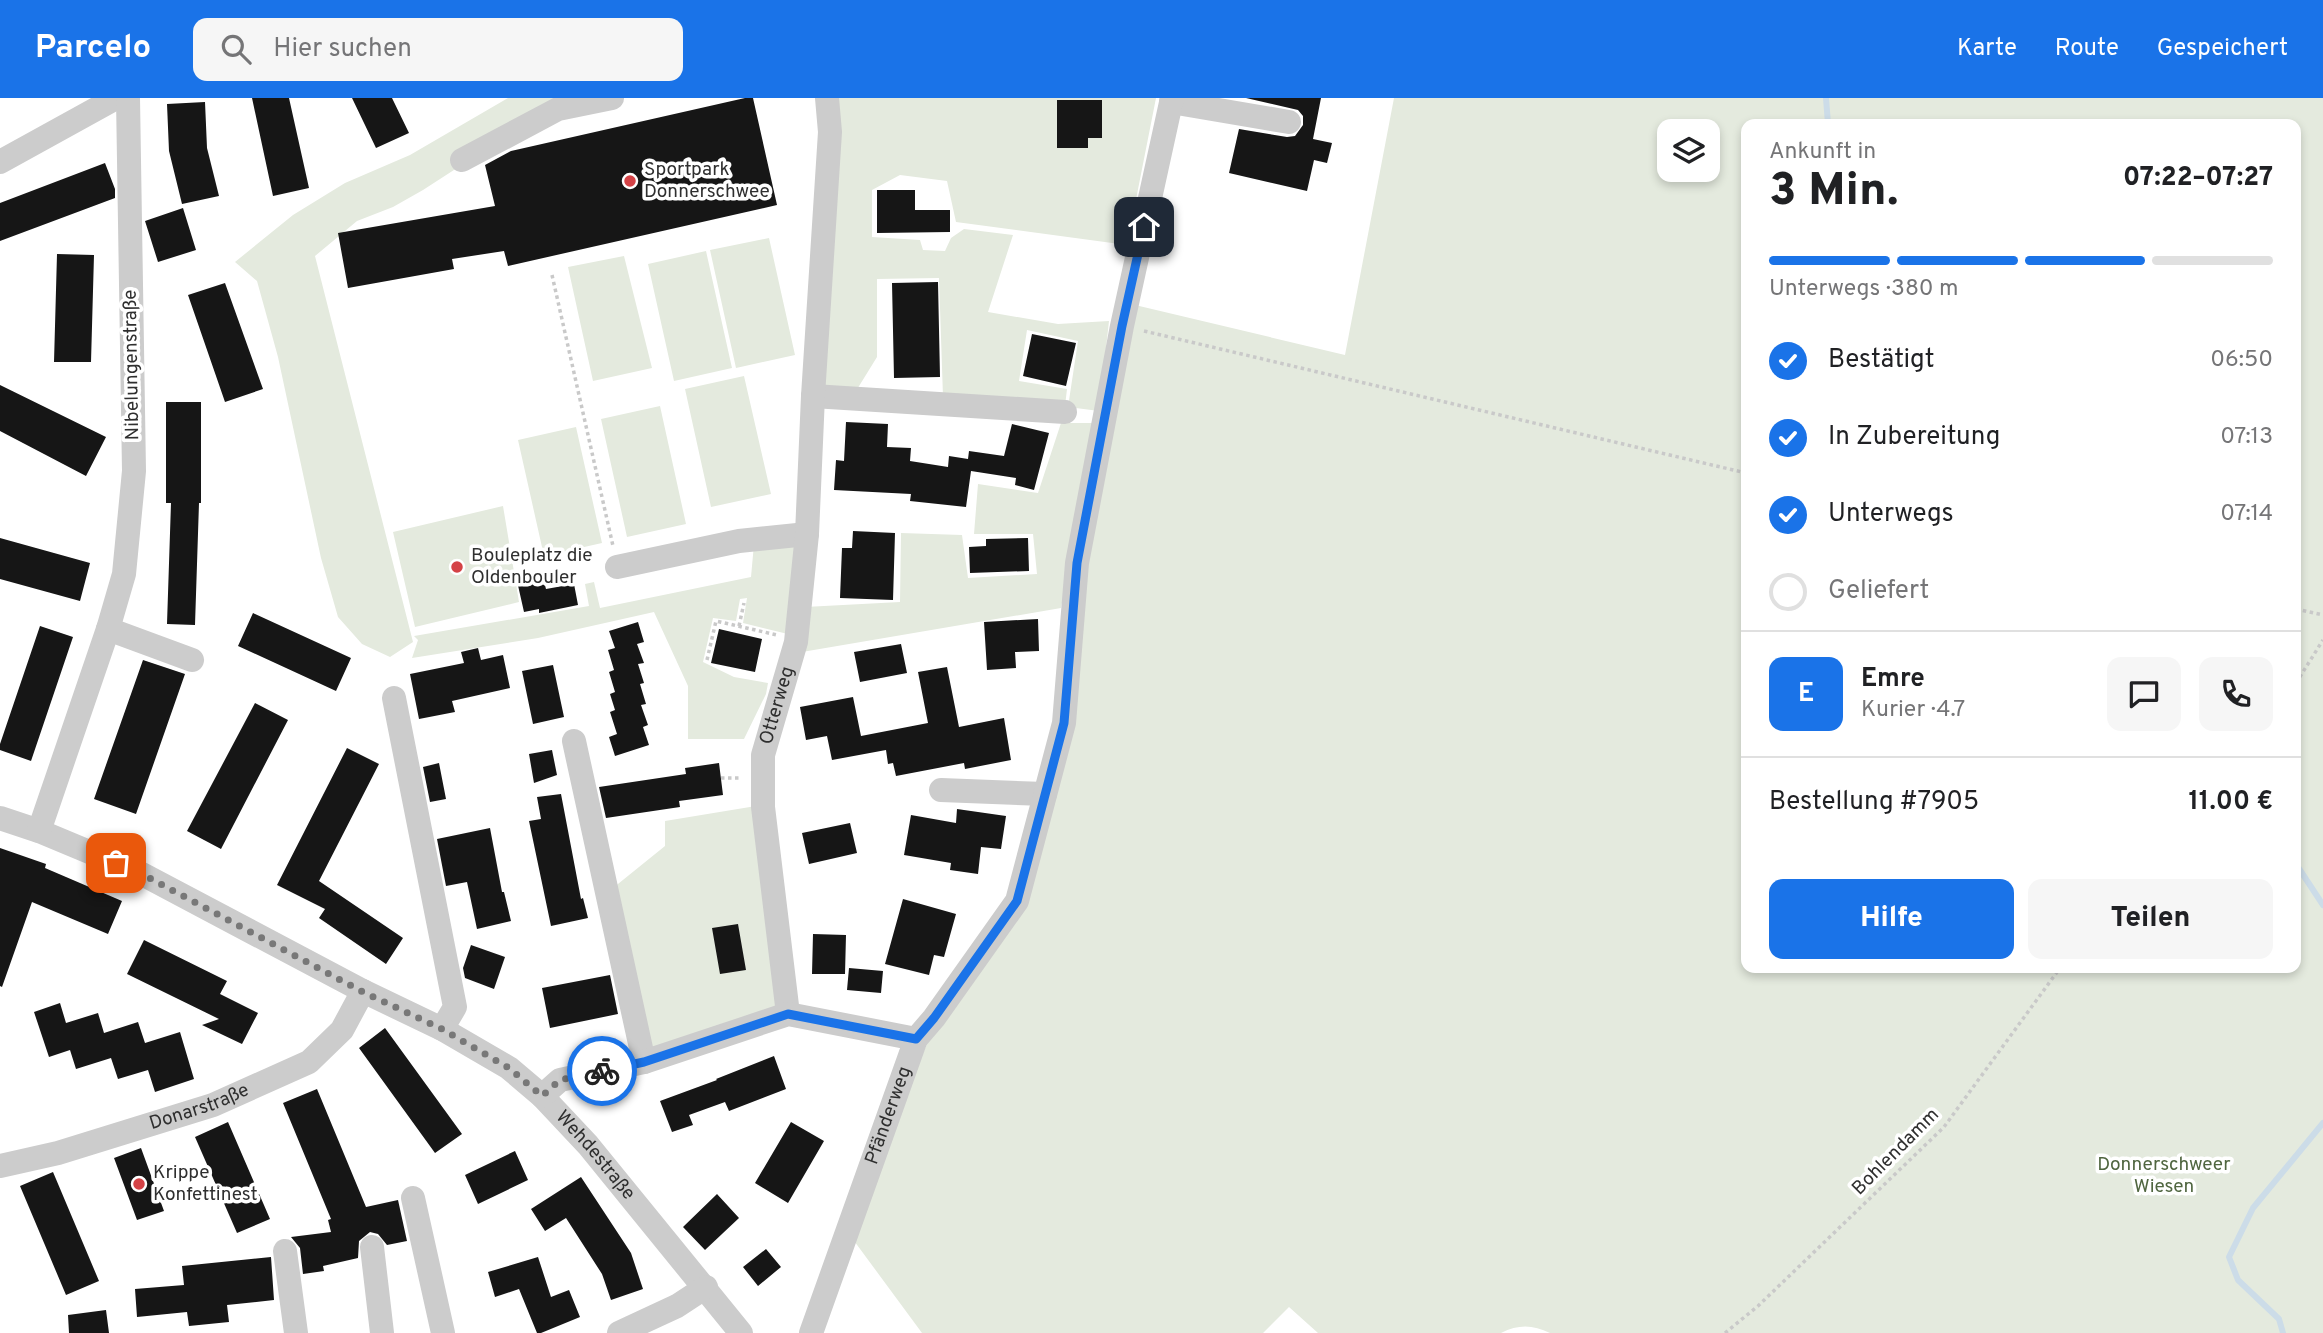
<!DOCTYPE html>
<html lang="de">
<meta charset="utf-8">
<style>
body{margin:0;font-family:Overpass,sans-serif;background:#f6f6f6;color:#202124;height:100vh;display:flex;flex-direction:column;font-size:26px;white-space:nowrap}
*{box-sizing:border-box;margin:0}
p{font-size:23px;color:#757577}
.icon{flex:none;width:38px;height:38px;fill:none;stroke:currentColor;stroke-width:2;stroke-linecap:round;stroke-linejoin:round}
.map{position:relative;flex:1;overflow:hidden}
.drawer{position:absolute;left:1741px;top:21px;width:560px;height:854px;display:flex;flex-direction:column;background:#fff;border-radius:14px;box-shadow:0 4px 10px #0003}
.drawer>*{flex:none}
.buttons{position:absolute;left:1657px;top:21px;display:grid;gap:14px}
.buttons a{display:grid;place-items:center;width:63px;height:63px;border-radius:14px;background:#fff;box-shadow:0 4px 10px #0003;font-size:35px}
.pin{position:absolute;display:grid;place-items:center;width:60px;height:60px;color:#fff;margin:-30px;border-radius:14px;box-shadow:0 4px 10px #0006}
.courier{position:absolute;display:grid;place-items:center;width:70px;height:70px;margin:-35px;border:5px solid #1a73e8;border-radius:50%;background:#fff;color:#222;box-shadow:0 2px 9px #0007}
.head em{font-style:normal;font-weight:800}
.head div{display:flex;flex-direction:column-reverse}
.head{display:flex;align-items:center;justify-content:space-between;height:119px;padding:0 28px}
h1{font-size:46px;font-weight:800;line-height:52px}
.bar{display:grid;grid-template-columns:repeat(4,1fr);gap:10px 7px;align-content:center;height:84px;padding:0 28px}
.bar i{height:9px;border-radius:5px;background:#e0e0e0}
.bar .selected{background:#1a73e8}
.bar p{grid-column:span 4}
.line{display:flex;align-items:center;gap:18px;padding:0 28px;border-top:2px solid #e0e0e0}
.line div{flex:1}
.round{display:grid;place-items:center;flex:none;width:74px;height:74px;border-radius:14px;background:#f6f6f6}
ol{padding:0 28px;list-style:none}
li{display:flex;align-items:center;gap:21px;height:77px}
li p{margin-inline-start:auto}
li .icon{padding:7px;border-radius:50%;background:#1a73e8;color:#fff;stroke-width:4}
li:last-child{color:#757577}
li i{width:38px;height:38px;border:4px solid #e0e0e0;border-radius:50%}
.cta{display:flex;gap:14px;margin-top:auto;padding:14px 28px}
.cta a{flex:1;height:80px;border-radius:14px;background:#1a73e8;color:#fff;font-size:28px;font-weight:800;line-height:80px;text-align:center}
.cta a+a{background:#f6f6f6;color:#202124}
header{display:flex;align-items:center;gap:42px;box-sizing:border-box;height:98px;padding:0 35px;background:#1a73e8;color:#fff}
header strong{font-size:33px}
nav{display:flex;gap:38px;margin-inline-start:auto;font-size:24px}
.search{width:490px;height:63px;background:#f6f6f6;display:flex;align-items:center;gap:18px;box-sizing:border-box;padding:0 24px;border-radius:14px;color:#757577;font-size:26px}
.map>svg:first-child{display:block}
</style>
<header>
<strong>Parcelo</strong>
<div class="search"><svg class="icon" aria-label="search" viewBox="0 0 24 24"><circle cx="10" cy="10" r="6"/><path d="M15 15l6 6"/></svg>Hier suchen</div>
<nav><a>Karte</a><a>Route</a><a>Gespeichert</a></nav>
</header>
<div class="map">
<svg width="2323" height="1235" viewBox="0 0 2323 1235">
<rect width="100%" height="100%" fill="#fff"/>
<path fill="#e4eade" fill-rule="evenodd" d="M 508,0 L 560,0 L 559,4 L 423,92 L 393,109 L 357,123 L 315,158 L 413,544 L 390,559 L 362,546 L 338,519 L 321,460 L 278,259 L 257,183 L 235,164 L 293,117 L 345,85 L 410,57 Z
M 836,0 L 1156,0 L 1127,147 L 956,124 L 947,83 L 900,77 L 872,92 L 872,139 L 920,142 L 923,152 L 945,153 L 951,140 L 964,131 L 1013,137 L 988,214 L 1058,226 L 1109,223 L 1099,313 L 1068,309 L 1078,243 L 1027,232 L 1019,283 L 1067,291 L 1065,308 L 943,299 L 939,180 L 877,181 L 877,259 L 856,293 L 821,292 Z
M 1394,0 L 2323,0 L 2323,1235 L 1550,1235 C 1533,1227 1519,1226 1501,1235 L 1318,1235 L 1289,1209 L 1263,1235 L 922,1235 L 849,1136 L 931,936 L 1025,802 L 1082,463 L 1135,207 L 1345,257 ZM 1746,26 L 2296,26 L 2296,870 L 1746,870 ZM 1670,33 L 1708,33 L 1708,72 L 1670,72 Z
M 769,140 L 795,257 L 736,270 L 710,152 Z
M 706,153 L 732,270 L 674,283 L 648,166 Z
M 624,158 L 652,270 L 593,283 L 568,169 Z
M 744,278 L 771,396 L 711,409 L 685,291 Z
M 660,308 L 686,426 L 627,439 L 601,321 Z
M 1061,325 L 1094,325 L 1061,510 L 802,554 L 805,509 L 900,504 L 901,435 L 962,437 L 968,480 L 1037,476 L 1033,436 L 974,436 L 978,386 L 1038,395 Z
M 576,329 L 602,445 L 544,458 L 518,342 Z
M 503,408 L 519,504 L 415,529 L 393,434 Z
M 802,441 L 792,537 L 743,525 L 747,500 L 740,501 L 736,523 L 713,520 L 703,564 L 734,579 L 768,585 L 766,596 L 744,641 L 688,641 L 688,588 L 654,514 L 538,540 L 412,560 L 418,542 L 414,538 L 589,508 L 585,486 L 594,484 L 600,510 L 751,479 L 754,446 Z
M 756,708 L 780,913 L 647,955 L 613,790 L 665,748 L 665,723 Z"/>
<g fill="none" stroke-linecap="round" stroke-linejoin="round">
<path stroke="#ccdce8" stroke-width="6" d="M 1826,0 L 1828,26
M 2296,766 L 2323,807
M 2283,1235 L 2279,1221 L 2238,1182 L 2229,1159 L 2253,1110 L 2323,1025"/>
</g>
<path fill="#161616" d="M 252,0 L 289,0 L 309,90 L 273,98 Z
M 352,0 L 392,0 L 409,35 L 376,50 Z
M 745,0 L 753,0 L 777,107 L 508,168 L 504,153 L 452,161 L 454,171 L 348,190 L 338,135 L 495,108 L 485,67 L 511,53 Z
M 1246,0 L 1321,0 L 1313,41 L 1332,45 L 1327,65 L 1314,62 L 1307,93 L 1229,75 L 1239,31 L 1287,39 L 1295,38 L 1303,27 L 1303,18 L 1298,12 Z
M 1057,2 L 1102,2 L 1102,40 L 1088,40 L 1088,50 L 1057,50 Z
M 205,4 L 207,50 L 219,98 L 182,106 L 169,53 L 167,6 Z
M 105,65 L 115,91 L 115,100 L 0,143 L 0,105 Z
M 877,92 L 915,92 L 915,112 L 950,112 L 950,134 L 877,135 Z
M 183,110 L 196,152 L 158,164 L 145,123 Z
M 57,156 L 94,157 L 91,264 L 54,264 Z
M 938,184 L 940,279 L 894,280 L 892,185 Z
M 225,185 L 263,291 L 225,304 L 188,197 Z
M 1032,236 L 1076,245 L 1066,288 L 1023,278 Z
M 0,287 L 106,339 L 86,378 L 0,333 Z
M 166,304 L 201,304 L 201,405 L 199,405 L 195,527 L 167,526 L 171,405 L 166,405 Z
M 846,324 L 888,326 L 887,349 L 911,350 L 910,363 L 948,369 L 949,358 L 968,361 L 969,353 L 1004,358 L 1012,326 L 1049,335 L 1034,392 L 1015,387 L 1016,380 L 971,373 L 966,409 L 910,403 L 911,396 L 834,392 L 836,362 L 844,363 Z
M 853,433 L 895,435 L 893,502 L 840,500 L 842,450 L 852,450 Z
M 0,440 L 90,465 L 80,503 L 0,481 Z
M 1028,440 L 1029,473 L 970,475 L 969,449 L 986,448 L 986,441 Z
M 542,476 L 546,491 L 574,486 L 578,507 L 539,515 L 539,511 L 524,514 L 517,483 Z
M 253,515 L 351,560 L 336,593 L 238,548 Z
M 1038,521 L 1039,553 L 1015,554 L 1016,570 L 987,572 L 984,524 Z
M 638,524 L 644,544 L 637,546 L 644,565 L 638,566 L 644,585 L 640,586 L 646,606 L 641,607 L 648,627 L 643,629 L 649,647 L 615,658 L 609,639 L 617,636 L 610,614 L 615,612 L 610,596 L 615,594 L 609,574 L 614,572 L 608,552 L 615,550 L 609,533 Z
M 40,528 L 73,539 L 31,663 L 0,652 L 0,646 Z
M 719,531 L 762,541 L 755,574 L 711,565 Z
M 901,546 L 907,575 L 860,584 L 854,554 Z
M 478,550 L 481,562 L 503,557 L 510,590 L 452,603 L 455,614 L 419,621 L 410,576 L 464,565 L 461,554 Z
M 143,562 L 185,576 L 136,716 L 94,701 Z
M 553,567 L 564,619 L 533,626 L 522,573 Z
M 947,569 L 959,629 L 1004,620 L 1011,662 L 965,671 L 964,665 L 896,678 L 893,665 L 888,666 L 886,652 L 832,662 L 827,638 L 806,642 L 800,609 L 853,599 L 861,638 L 928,625 L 918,574 Z
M 255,605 L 288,622 L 221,751 L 187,733 Z
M 347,650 L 379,666 L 319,783 L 403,840 L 386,866 L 319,820 L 325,811 L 277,787 Z
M 552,652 L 557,677 L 534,685 L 529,656 Z
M 439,665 L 446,701 L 430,704 L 423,669 Z
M 719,665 L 723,697 L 679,703 L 680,709 L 606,720 L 599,689 L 686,676 L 685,670 Z
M 561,696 L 581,801 L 583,800 L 588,820 L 551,828 L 529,723 L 541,721 L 537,699 Z
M 957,711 L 1006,718 L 1001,751 L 981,749 L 978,776 L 950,772 L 951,765 L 904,757 L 911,717 L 956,725 Z
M 850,725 L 857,755 L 809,766 L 802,735 Z
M 490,730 L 502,794 L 504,794 L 511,823 L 477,831 L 467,784 L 446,788 L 437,741 Z
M 0,750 L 46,766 L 45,770 L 122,803 L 108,836 L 32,804 L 2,889 L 0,888 Z
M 903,801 L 956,816 L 944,859 L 934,857 L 929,877 L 885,866 Z
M 738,826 L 746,872 L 720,876 L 712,830 Z
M 813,836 L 846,837 L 845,876 L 812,876 Z
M 144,842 L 227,883 L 220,896 L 258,915 L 242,946 L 202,927 L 219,921 L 127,876 Z
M 471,847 L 505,859 L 494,891 L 465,880 L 463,870 Z
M 849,870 L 883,873 L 881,895 L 847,892 Z
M 610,877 L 618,916 L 550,930 L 542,890 Z
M 60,905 L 66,925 L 98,915 L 104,935 L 138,924 L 145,945 L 180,934 L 194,981 L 155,994 L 148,972 L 118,981 L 111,960 L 76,971 L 70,952 L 49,959 L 34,914 Z
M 385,930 L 462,1036 L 435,1055 L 359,950 Z
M 774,958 L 786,991 L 729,1013 L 725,1004 L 689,1017 L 693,1027 L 672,1034 L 660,1003 L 717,982 L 716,981 Z
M 317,991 L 366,1109 L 398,1102 L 407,1143 L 387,1147 L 378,1136 L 370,1134 L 359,1143 L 358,1160 L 323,1168 L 324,1173 L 303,1176 L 300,1150 L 291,1139 L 331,1134 L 328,1122 L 331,1121 L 283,1005 Z
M 228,1024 L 270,1121 L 237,1135 L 195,1039 Z
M 791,1024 L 824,1043 L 788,1105 L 755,1085 Z
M 141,1050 L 164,1113 L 137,1122 L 114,1060 Z
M 515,1053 L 528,1082 L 478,1106 L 465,1077 Z
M 53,1074 L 99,1183 L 66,1197 L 20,1088 Z
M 581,1079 L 631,1155 L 643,1191 L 611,1202 L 602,1176 L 566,1120 L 545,1133 L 531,1111 Z
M 717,1096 L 739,1120 L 705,1152 L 683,1129 Z
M 766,1151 L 781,1169 L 758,1188 L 743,1169 Z
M 271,1159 L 274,1202 L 227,1207 L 229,1224 L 189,1228 L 187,1214 L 137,1219 L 135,1191 L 184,1187 L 182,1168 Z
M 538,1159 L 551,1199 L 569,1192 L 580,1219 L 541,1235 L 537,1235 L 519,1191 L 495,1199 L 488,1174 Z
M 106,1212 L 109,1235 L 69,1235 L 68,1217 Z"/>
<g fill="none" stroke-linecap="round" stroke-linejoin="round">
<path stroke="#c9c9c9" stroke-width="3.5" stroke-dasharray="3.5 3.5" stroke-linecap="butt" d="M 552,177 L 613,448
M 1144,233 L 1746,375
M 2296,511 L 2323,517
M 739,528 L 744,505
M 707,562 L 716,523 L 777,537
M 2296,585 L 2323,542
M 721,680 L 740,680
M 1725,1235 L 1758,1208 L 1944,1029 L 2060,870"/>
<g stroke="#ccc" stroke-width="24">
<path d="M 1171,4 L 1289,24"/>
<path d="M 462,62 L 558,11 L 612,0"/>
<path d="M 0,64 L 116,0"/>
<path d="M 813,298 L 1065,314"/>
<path d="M 617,469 L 739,443 L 807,436"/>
<path d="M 108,531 L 192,562"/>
<path d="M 394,600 L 455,909 L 442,931"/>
<path d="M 574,643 L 644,964"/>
<path d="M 941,692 L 1045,696"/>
<path id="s1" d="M 0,720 L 39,733 L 142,776 L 363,893 L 442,931 L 509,970 L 542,998 L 588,1047 L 741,1235"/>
<path d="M 39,733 L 108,531 L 124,476 L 134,373 L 128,0"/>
<path id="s2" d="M 788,916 L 763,709 L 763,657 L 796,544 L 807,436 L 813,298 L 830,34 L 827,0"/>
<path d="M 542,998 L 560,982 L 644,964 L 788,916 L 916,941"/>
<path id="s3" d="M 0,1068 L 58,1055 L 213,1007 L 309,964 L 342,932 L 363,893"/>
<path d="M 413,1100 L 443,1235"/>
<path d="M 372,1149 L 382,1235"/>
<path d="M 285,1153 L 296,1235"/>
<path d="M 619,1235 L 677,1208 L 706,1189"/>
<path id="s4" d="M 811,1235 L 916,941 L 934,920 L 1017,803 L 1064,625 L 1077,465 L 1122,228 L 1172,0"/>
</g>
</g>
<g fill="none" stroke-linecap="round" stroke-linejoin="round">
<path stroke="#787878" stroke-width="7" stroke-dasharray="0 12.6" d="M 116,765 L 142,776 L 363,894 L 442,931 L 509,970 L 542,998 L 560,982 L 602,973"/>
<path stroke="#1a73e8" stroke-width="9" d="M 602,973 L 644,964 L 788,916 L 916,941 L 934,920 L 1017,803 L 1064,625 L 1077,465 L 1122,228 L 1144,129"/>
</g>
<g fill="#d44246" stroke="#fff" stroke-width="2.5">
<circle cx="630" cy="83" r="7"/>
<circle cx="457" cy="469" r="7"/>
<circle cx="139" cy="1086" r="7"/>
</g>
<g text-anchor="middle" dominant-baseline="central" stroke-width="7" stroke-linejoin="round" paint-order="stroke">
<g font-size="19" fill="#2f2f2f" stroke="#fff" text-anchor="start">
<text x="644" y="72">Sportpark<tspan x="644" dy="22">Donnerschwee</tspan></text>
<text x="471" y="458">Bouleplatz die<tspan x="471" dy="22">Oldenbouler</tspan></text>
<text x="153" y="1075">Krippe<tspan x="153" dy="22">Konfettinest</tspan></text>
</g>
<g font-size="19" fill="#2f2f2f" stroke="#fff">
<text transform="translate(132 267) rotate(-91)">Nibelungenstraße</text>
<text stroke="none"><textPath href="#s2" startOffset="312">Otterweg</textPath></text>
<text stroke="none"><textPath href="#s3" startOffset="208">Donarstraße</textPath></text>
<text stroke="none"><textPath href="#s4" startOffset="231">Pfänderweg</textPath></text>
<text transform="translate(1896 1054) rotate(-45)">Bohlendamm</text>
<text stroke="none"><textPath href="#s1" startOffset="691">Wehdestraße</textPath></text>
</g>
<g font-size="19" fill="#506640" stroke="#fff">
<text x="2164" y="1067">Donnerschweer<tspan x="2164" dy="22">Wiesen</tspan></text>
</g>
</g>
</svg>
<div class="buttons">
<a><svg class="icon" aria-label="layers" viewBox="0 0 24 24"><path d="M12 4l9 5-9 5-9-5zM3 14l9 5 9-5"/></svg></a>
</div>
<div class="pin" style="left:116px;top:765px;background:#ea580c"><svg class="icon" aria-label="bag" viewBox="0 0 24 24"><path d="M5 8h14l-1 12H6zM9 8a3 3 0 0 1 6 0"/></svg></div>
<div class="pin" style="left:1144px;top:129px;background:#1f2937"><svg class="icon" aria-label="home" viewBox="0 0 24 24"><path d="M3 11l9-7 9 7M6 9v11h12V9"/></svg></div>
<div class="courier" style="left:602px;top:973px"><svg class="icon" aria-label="bike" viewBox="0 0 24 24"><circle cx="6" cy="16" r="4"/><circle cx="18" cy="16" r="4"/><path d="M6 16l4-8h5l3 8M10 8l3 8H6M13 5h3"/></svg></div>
<section class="drawer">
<div class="head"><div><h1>3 Min.</h1><p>Ankunft in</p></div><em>07:22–07:27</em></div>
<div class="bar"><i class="selected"></i><i class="selected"></i><i class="selected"></i><i></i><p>Unterwegs · 380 m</p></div>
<ol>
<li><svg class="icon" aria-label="check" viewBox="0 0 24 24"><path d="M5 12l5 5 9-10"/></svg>Bestätigt<p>06:50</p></li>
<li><svg class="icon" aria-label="check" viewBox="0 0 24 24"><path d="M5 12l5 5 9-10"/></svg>In Zubereitung<p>07:13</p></li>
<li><svg class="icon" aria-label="check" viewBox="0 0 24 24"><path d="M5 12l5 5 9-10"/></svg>Unterwegs<p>07:14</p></li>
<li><i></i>Geliefert</li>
</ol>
<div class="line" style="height:126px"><b class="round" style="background:#1a73e8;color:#fff">E</b><div><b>Emre</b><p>Kurier · 4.7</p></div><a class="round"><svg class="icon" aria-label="chat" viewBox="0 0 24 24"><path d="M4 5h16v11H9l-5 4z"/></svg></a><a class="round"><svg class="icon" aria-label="phone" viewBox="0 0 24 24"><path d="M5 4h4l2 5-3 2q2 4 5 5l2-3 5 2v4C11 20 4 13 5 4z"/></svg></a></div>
<div class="line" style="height:91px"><div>Bestellung #7905</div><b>11.00 €</b></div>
<div class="cta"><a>Hilfe</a><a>Teilen</a></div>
</section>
</div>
